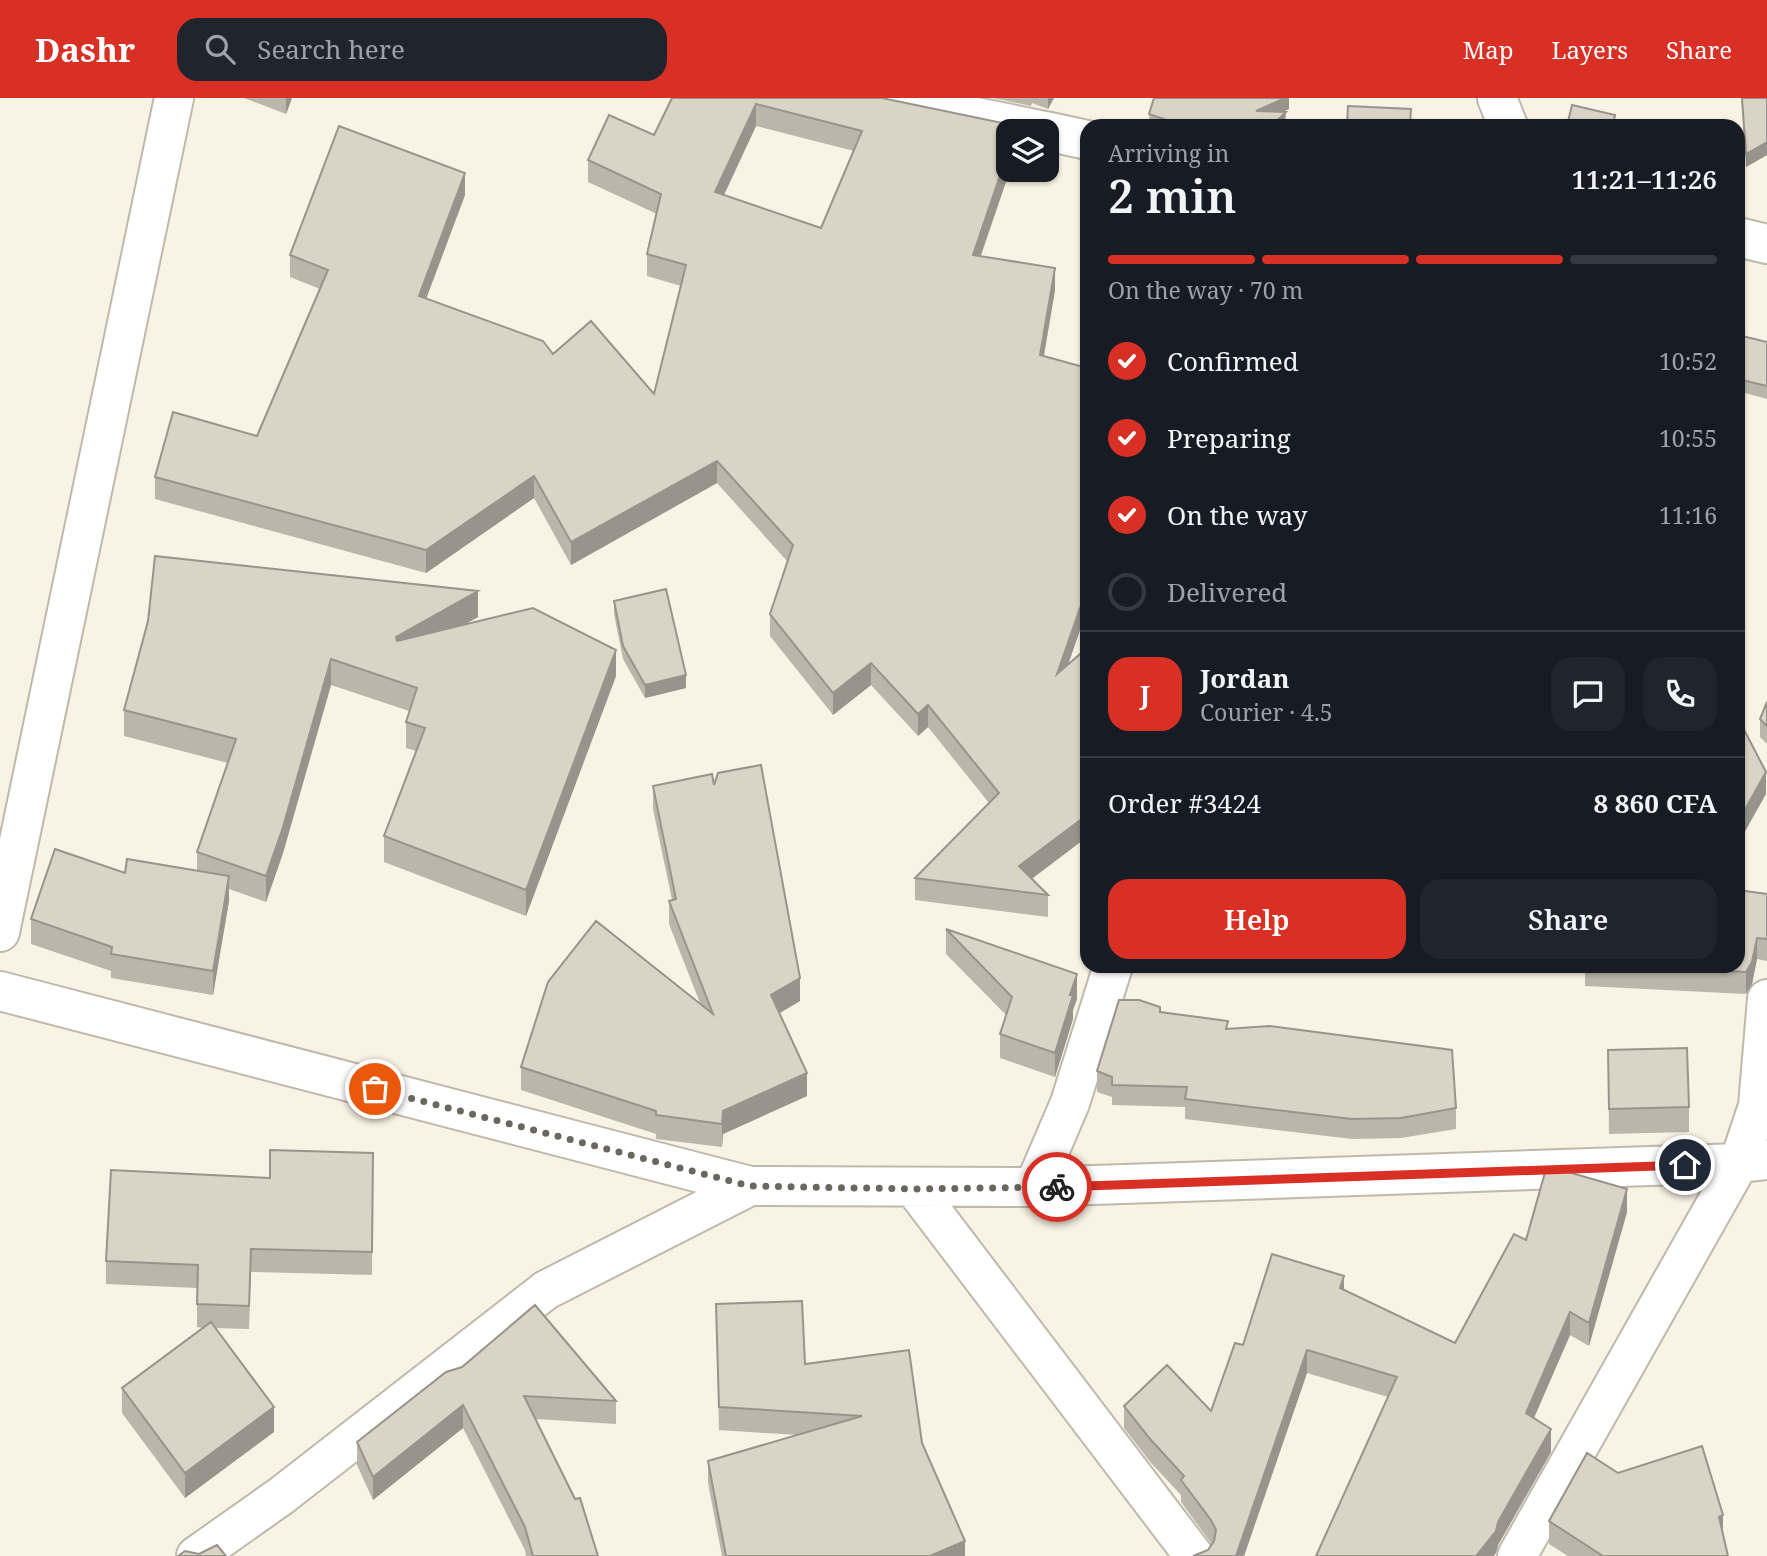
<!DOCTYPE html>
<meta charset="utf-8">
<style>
body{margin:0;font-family:"Noto Serif",serif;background:#20242c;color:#f1f3f6;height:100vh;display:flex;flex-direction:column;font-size:26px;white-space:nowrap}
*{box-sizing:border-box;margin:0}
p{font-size:23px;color:#9ea1a6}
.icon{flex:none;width:38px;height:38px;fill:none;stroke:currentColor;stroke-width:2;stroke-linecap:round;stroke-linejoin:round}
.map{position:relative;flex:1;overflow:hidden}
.drawer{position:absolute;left:1080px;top:21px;width:665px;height:854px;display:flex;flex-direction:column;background:#171b24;border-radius:21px;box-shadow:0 2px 5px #0004}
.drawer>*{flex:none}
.buttons{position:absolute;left:996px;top:21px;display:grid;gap:14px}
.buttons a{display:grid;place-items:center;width:63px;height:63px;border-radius:14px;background:#171b24;box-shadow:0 2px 5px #0004;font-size:35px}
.pin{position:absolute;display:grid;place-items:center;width:60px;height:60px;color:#fff;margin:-30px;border:4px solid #fff;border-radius:50%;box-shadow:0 2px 7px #0007}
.courier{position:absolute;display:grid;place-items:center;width:70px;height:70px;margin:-35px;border:5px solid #d93025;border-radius:50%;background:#fff;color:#222;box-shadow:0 2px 9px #0007}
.overview em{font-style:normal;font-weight:600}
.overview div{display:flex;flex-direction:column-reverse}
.overview{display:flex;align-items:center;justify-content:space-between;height:119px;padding:0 28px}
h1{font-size:46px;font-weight:600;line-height:52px}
.bar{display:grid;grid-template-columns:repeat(4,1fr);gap:10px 7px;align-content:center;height:84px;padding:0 28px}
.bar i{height:9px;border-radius:5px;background:#363941}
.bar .active{background:#d93025}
.bar p{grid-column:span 4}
.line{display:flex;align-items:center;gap:18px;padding:0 28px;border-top:2px solid #363941}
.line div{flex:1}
.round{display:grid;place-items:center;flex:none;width:74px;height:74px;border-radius:21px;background:#20242c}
ol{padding:0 28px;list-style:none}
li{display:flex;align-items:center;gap:21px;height:77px}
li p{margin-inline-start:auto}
li .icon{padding:7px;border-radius:50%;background:#d93025;color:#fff;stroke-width:4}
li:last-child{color:#9ea1a6}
li i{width:38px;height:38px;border:4px solid #363941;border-radius:50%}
.action{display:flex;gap:14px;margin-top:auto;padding:14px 28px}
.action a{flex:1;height:80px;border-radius:21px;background:#d93025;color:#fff;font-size:28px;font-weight:600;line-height:80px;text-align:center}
.action a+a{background:#20242c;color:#f1f3f6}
header{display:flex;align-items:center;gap:42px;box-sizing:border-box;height:98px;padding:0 35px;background:#d93025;color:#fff}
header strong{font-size:33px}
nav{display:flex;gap:38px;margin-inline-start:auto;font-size:24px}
.search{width:490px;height:63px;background:#20242c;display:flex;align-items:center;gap:18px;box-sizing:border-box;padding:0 24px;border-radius:21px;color:#9ea1a6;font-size:26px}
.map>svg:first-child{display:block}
</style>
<header>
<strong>Dashr</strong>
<div class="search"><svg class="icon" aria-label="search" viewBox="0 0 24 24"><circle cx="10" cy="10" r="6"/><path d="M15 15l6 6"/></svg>Search here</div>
<nav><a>Map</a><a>Layers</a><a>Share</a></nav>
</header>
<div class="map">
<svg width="1767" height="1458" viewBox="0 0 1767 1458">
<rect width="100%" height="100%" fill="#f9f3e5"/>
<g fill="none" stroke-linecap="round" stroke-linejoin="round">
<defs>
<path id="minor" d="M 883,0 L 1045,33
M 1497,0 L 1508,28
M 1046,33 L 1087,42
M 1738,139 L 1767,146
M 0,834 L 174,0
M 0,893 L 750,1088
M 1034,1089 L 1070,1005 L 1113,868
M 915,1091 L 1194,1458
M 196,1458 L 281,1398 L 546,1192 L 750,1088 L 1034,1089 L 1739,1065 L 1767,1062
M 1517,1458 L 1739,1065 L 1758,1008 L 1767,901"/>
</defs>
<use href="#minor" stroke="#bfb9ab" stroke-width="42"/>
<use href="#minor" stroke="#fff" stroke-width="38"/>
</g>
<path fill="#bbb6aa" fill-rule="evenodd" d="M 244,0 L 292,0 L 286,16 Z
M 672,0 L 882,0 L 1017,33 L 1010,72 L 981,158 L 1055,192 L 1044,258 L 1087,270 L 1087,512 L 1068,567 L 1087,550 L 1087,739 L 1032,781 L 1048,797 L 1048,819 L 915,802 L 915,780 L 989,705 L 928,629 L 918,638 L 871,587 L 833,617 L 770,538 L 770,516 L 787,463 L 717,385 L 571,467 L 534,400 L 426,475 L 155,401 L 155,379 L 257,338 L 320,191 L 290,179 L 290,157 L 465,97 L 426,200 L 553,256 L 654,296 L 681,188 L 647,178 L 647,156 L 657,116 L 588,84 L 588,62 L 654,37 ZM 756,28 L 854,53 L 821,130 L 724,97 Z
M 993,0 L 1054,0 L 1048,11 L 1032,5 L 1031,8 Z
M 1289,0 L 1289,11 L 1282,14 L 1286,27 L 1285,28 L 1149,28 L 1149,16 Z
M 1741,0 L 1767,0 L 1767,57 L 1746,69 Z
M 1738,237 L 1767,244 L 1767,301 L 1738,293 Z
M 614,503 L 686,590 L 645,600 L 623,561 L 614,516 Z
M 478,519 L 463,527 L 616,578 L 526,818 L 384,764 L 384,738 L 416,653 L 406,650 L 406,624 L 409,613 L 331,587 L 283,755 L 266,804 L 229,791 L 229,803 L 213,897 L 111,880 L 111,873 L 31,846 L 31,821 L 125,775 L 197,773 L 197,754 L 228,665 L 124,638 L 124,612 Z
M 1767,604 L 1767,646 L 1760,639 L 1760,621 Z
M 714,687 L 800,903 L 780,915 L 807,998 L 723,1036 L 722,1049 L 656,1041 L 656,1036 L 521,992 L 521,969 L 700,905 L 669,826 L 669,803 L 672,802 L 653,711 L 653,688 Z
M 1767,796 L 1767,863 L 1757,861 L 1752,886 L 1746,896 L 1585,888 L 1585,868 L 1738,868 Z
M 946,831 L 1077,901 L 1073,912 L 1073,921 L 1055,979 L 1000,960 L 1000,936 L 1006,917 L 946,856 Z
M 1160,914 L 1228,931 L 1456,1010 L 1456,1031 L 1401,1040 L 1352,1041 L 1185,1021 L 1185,1009 L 1112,1007 L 1112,999 L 1097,994 L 1097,973 Z
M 1608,952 L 1689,1009 L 1689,1034 L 1609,1036 Z
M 373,1055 L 372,1177 L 251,1174 L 249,1231 L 215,1230 L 274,1334 L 185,1400 L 122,1315 L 122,1290 L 203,1230 L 197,1229 L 197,1190 L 106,1186 L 106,1163 L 270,1080 Z
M 1627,1114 L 1589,1248 L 1570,1237 L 1534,1320 L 1551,1354 L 1498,1447 L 1496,1455 L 1388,1299 L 1307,1275 L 1244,1458 L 1208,1452 L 1212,1446 L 1211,1445 L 1181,1404 L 1181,1397 L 1151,1365 L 1124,1330 L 1124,1308 L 1211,1313 L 1243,1247 L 1344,1192 L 1455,1245 L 1526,1142 Z
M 716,1206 L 922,1345 L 965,1458 L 722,1458 L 708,1385 L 708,1363 L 797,1337 L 719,1332 Z
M 446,1274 L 616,1303 L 616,1326 L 536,1321 L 598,1458 L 526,1458 L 525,1452 L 463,1330 L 373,1402 L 357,1367 L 357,1344 Z
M 1618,1375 L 1728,1458 L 1568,1458 L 1549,1446 L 1549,1423 Z"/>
<path fill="#98948b" d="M 286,0 L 292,0 L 286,16 Z
M 1048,0 L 1054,0 L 1048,11 Z
M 1285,0 L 1289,0 L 1289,11 L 1256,26 L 1256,13 Z
M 756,6 L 756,28 L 715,116 L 715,94 Z
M 1286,14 L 1285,28 L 1271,28 Z
M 1767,44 L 1767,57 L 1746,69 L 1746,56 Z
M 1008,54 L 1008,72 L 1010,72 L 973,179 L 973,157 Z
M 465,75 L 465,97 L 419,220 L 419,198 Z
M 1055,170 L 1055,192 L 1040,279 L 1040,257 Z
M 717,363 L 717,385 L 571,467 L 571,444 Z
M 534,378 L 534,400 L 426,475 L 426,452 Z
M 1087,490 L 1087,512 L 1057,598 L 1057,576 Z
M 478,493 L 478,519 L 396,565 L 396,539 Z
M 616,552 L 616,578 L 526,818 L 526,792 Z
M 331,561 L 331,587 L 283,755 L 266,804 L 266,778 Z
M 871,565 L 871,587 L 833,617 L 833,595 Z
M 686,577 L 686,590 L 645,600 L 645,587 Z
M 928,607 L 928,629 L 918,638 L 918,616 Z
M 1766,674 L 1766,696 L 1738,746 L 1738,724 Z
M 1087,717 L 1087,739 L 1019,790 L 1019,768 Z
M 229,778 L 229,803 L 213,897 L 213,873 Z
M 1757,840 L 1757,861 L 1752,886 L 1746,896 L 1746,874 Z
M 1077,876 L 1077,901 L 1073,912 L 1073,921 L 1055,979 L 1055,955 L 1070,897 Z
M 800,880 L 800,903 L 771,920 L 771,897 Z
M 807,975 L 807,998 L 723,1036 L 722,1049 L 722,1026 L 723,1013 Z
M 1627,1091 L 1627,1114 L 1589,1248 L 1589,1225 Z
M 1344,1178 L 1344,1201 L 1340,1190 Z
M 1570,1214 L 1570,1237 L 1526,1338 L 1526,1315 Z
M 1307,1252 L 1307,1275 L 1244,1458 L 1236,1458 Z
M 463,1307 L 463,1330 L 373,1402 L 373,1379 Z
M 274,1309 L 274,1334 L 185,1400 L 185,1375 Z
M 1551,1331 L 1551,1354 L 1498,1447 L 1496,1455 L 1494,1458 L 1476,1458 L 1498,1424 Z
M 1723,1417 L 1723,1440 L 1719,1419 Z
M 965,1443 L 965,1458 L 930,1458 Z"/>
<path fill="#d9d4c6" stroke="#98948b" stroke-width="2" fill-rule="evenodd" d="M 672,0 L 882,0 L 1017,28 L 1015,33 L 1008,33 L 1008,54 L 973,157 L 1055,170 L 1040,257 L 1087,270 L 1087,490 L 1057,576 L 1087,550 L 1087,657 L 1085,658 L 1087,659 L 1087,717 L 1019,768 L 1048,797 L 915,780 L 999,695 L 928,607 L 918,616 L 871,565 L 833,595 L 770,516 L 793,447 L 717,363 L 571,444 L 534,378 L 426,452 L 155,379 L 173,314 L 257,338 L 328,172 L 290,157 L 339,28 L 465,75 L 419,198 L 543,243 L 553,256 L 591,223 L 654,296 L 686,167 L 647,156 L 661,96 L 588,62 L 609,17 L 654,37 ZM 756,6 L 862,33 L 821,130 L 715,94 Z
M 1154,0 L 1285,0 L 1256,13 L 1286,14 L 1271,28 L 1168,28 L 1169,23 L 1149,16 Z
M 1742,0 L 1767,0 L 1767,44 L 1746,56 Z
M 1572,7 L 1615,17 L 1613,28 L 1567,28 Z
M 1348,8 L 1411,11 L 1410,28 L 1347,28 Z
M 1738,237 L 1767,244 L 1767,288 L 1738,281 Z
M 155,458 L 478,493 L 396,539 L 397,543 L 533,510 L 616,552 L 526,792 L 384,738 L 425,630 L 406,624 L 417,590 L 331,561 L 283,729 L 266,778 L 197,754 L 236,641 L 124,612 L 148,523 Z
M 666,491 L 686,577 L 645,587 L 623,548 L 614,503 Z
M 1767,604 L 1767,628 L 1760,621 Z
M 1738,620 L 1766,674 L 1738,724 Z
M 761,667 L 800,880 L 771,897 L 807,975 L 723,1013 L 722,1026 L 656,1017 L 656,1013 L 521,969 L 548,884 L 596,823 L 713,916 L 669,803 L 676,801 L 653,688 L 712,676 L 714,687 L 718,675 Z
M 55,751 L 125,775 L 127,761 L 229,778 L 213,873 L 111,856 L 112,849 L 31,821 Z
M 1738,792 L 1767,796 L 1767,841 L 1757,840 L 1752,864 L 1746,874 L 1620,868 L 1738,868 Z
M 946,831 L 1077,876 L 1070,897 L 1073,897 L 1055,955 L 1000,936 L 1012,899 Z
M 1119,902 L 1139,902 L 1160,909 L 1160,914 L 1228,923 L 1226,931 L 1270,928 L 1452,952 L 1456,1010 L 1401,1020 L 1352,1021 L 1185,1001 L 1187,989 L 1112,987 L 1112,979 L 1097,973 Z
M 1687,950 L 1689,1009 L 1609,1011 L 1608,952 Z
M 270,1052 L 373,1055 L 372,1154 L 251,1151 L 249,1208 L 197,1206 L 198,1167 L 106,1163 L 111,1072 L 270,1080 Z
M 1554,1070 L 1627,1091 L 1589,1225 L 1570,1214 L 1526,1315 L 1551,1331 L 1498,1424 L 1496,1433 L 1476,1458 L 1316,1458 L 1397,1279 L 1307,1252 L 1236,1458 L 1193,1458 L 1208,1452 L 1214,1443 L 1216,1432 L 1211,1422 L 1181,1382 L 1184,1378 L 1151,1342 L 1124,1308 L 1167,1267 L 1211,1313 L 1235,1245 L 1243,1247 L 1272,1156 L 1344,1178 L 1340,1190 L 1455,1245 L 1514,1136 L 1526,1142 L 1546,1071 Z
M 802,1203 L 805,1266 L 909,1252 L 922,1345 L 965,1443 L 930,1458 L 726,1458 L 708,1363 L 862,1318 L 719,1309 L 716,1206 Z
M 535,1207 L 616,1303 L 524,1298 L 575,1401 L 580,1400 L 598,1458 L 533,1458 L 525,1429 L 463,1307 L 373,1379 L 357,1344 L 446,1274 L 462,1269 Z
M 211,1224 L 274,1309 L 185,1375 L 122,1290 Z
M 1702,1348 L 1723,1417 L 1719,1419 L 1728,1458 L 1603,1458 L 1549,1423 L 1587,1355 L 1618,1375 Z
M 217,1447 L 226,1458 L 178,1458 L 185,1453 L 199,1456 Z"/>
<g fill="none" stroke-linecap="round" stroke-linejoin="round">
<path stroke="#6a675e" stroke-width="7" stroke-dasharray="0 12.6" d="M 375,991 L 750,1088 L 915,1091 L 1057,1089"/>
<path stroke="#d93025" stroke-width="9" d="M 1057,1089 L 1685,1067"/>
</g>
</svg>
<div class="buttons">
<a><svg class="icon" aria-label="layers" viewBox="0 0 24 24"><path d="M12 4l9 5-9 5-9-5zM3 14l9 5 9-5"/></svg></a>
</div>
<div class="pin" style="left:375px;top:991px;background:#ea580c"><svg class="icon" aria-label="bag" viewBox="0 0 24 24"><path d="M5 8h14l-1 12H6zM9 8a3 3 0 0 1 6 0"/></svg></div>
<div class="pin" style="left:1685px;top:1067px;background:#1f2937"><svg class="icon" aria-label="home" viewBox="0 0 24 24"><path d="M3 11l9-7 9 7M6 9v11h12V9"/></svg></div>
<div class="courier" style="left:1057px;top:1089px"><svg class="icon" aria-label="bike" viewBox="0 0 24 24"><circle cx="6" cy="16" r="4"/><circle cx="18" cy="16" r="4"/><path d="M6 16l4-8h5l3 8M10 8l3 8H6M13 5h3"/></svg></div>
<section class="drawer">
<div class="overview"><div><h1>2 min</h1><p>Arriving in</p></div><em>11:21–11:26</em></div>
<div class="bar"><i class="active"></i><i class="active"></i><i class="active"></i><i></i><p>On the way · 70 m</p></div>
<ol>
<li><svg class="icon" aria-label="check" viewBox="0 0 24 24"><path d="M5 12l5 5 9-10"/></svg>Confirmed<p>10:52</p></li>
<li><svg class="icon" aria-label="check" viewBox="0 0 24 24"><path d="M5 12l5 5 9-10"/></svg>Preparing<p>10:55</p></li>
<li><svg class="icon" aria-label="check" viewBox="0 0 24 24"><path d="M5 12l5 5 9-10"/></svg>On the way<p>11:16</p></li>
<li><i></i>Delivered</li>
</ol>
<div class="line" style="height:126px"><b class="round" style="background:#d93025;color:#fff">J</b><div><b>Jordan</b><p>Courier · 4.5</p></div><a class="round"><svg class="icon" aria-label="chat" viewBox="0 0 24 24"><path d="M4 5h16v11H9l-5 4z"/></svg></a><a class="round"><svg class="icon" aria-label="phone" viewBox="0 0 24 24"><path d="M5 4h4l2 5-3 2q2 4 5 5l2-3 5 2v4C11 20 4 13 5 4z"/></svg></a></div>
<div class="line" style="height:91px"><div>Order #3424</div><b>8 860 CFA</b></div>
<div class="action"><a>Help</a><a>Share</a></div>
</section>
</div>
